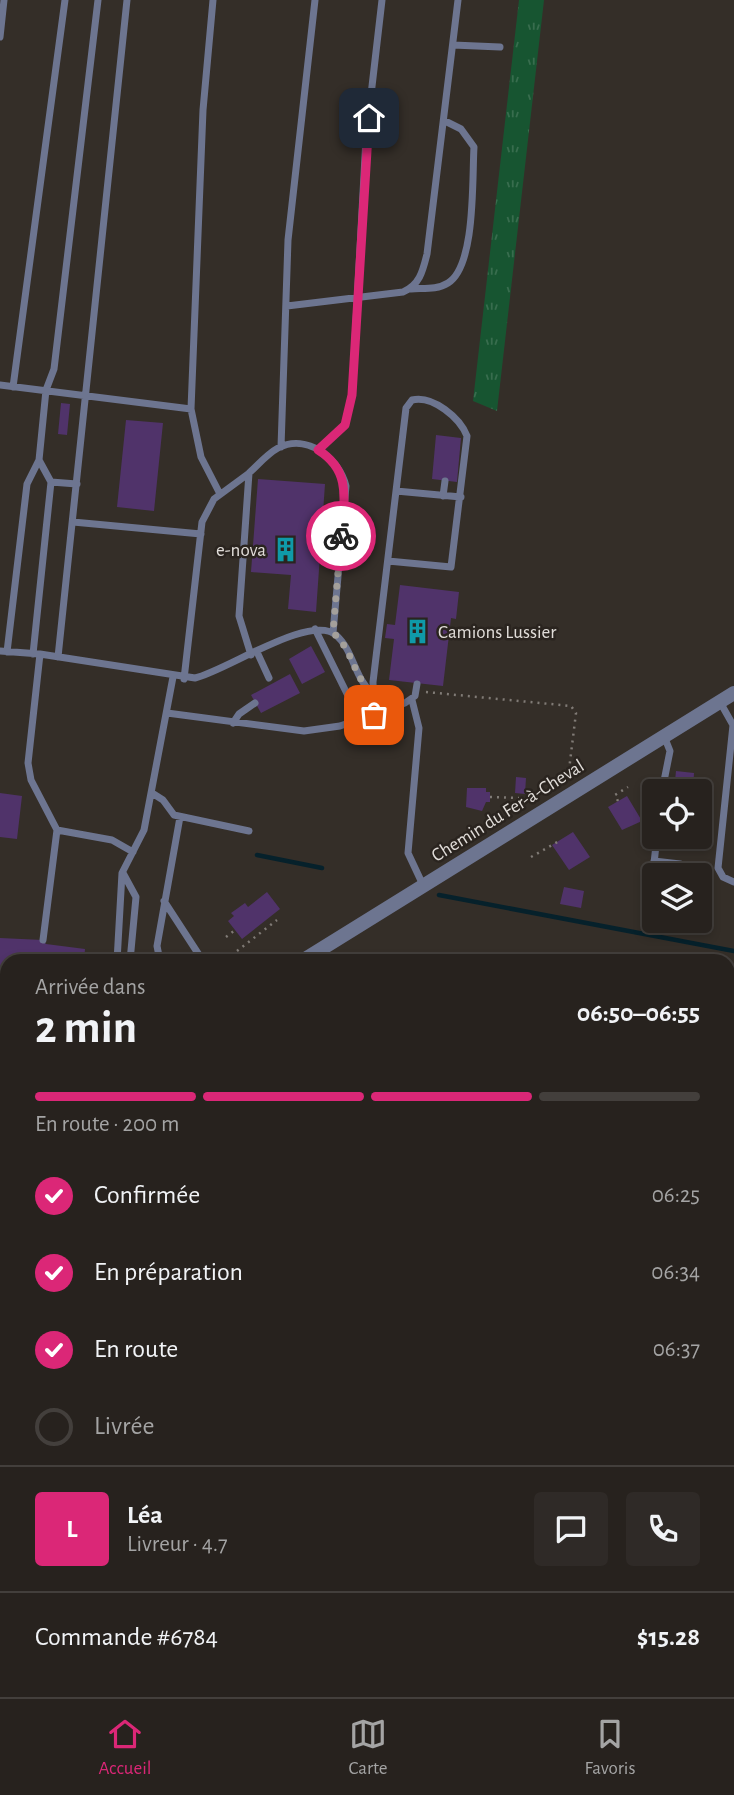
<!DOCTYPE html>
<html lang="fr">
<meta charset="utf-8">
<style>
body{margin:0;font-family:"Alegreya Sans",sans-serif;background:#2f2a27;color:#f1f3f6;height:100vh;display:flex;flex-direction:column;font-size:26px;white-space:nowrap}
*{box-sizing:border-box;margin:0}
p{font-size:23px;color:#a4a4a4}
.icon{flex:none;width:38px;height:38px;fill:none;stroke:currentColor;stroke-width:2;stroke-linecap:round;stroke-linejoin:round}
.map{position:relative;flex:1;overflow:hidden}
.drawer{position:absolute;left:0px;top:954px;width:735px;height:744px;display:flex;flex-direction:column;background:#27221e;border-radius:21px 21px 0 0;box-shadow:0 4px 10px #0003,0 0 0 2px #433f3c}
.drawer>*{flex:none}
.buttons{position:absolute;left:642px;top:779px;display:grid;gap:14px}
.buttons a{display:grid;place-items:center;width:70px;height:70px;border-radius:7px;background:#27221e;box-shadow:0 4px 10px #0003,0 0 0 2px #433f3c;font-size:35px}
.pin{position:absolute;display:grid;place-items:center;width:60px;height:60px;color:#fff;margin:-30px;border-radius:14px;box-shadow:0 4px 10px #0006}
.courier{position:absolute;display:grid;place-items:center;width:70px;height:70px;margin:-35px;border:5px solid #db2777;border-radius:50%;background:#fff;color:#222;box-shadow:0 2px 9px #0007}
.head em{font-style:normal;font-weight:600}
.head div{display:flex;flex-direction:column-reverse}
.head{display:flex;align-items:center;justify-content:space-between;height:119px;padding:0 35px}
h1{font-size:46px;font-weight:600;line-height:52px}
.bar{display:grid;grid-template-columns:repeat(4,1fr);gap:10px 7px;align-content:center;height:84px;padding:0 35px}
.bar i{height:9px;border-radius:5px;background:#433f3c}
.bar .active{background:#db2777}
.bar p{grid-column:span 4}
.line{display:flex;align-items:center;gap:18px;padding:0 35px;border-top:2px solid #433f3c}
.line div{flex:1}
.round{display:grid;place-items:center;flex:none;width:74px;height:74px;border-radius:7px;background:#2f2a27}
ol{padding:0 35px;list-style:none}
li{display:flex;align-items:center;gap:21px;height:77px}
li p{margin-inline-start:auto}
li .icon{padding:7px;border-radius:50%;background:#db2777;color:#fff;stroke-width:4}
li:last-child{color:#a4a4a4}
li i{width:38px;height:38px;border:4px solid #433f3c;border-radius:50%}
.tabs{display:flex;justify-content:space-around;align-items:center;height:98px;border-top:2px solid #433f3c;background:#27221e;font-size:19px;color:#a4a4a4}
.tabs a{display:grid;justify-items:center;gap:4px}
.tabs .active{color:#db2777}
.map>svg:first-child{display:block}
</style>
<div class="map">
<svg width="734" height="1697" viewBox="0 0 734 1697">
<defs>
<pattern id="grass-tufts" width="24" height="20" patternUnits="userSpaceOnUse" patternTransform="scale(1.75)"><rect width="24" height="20" fill="#175531"/><path d="M3 7l-1-3M5 7V3M7 7l1-3M15 17l-1-3M17 17v-4M19 17l1-3" fill="none" stroke="#386d4e"/></pattern>
</defs>
<rect width="100%" height="100%" fill="#342e28"/>
<path fill="url(#grass-tufts)" d="M 519,0 L 544,0 L 497,411 L 473,401 Z"/>
<g fill="none" stroke-linecap="round" stroke-linejoin="round">
<path stroke="#06212b" stroke-width="4.5" d="M 257,855 L 322,868
M 439,895 L 734,951"/>
</g>
<path fill="#50336a" d="M 61,403 L 70,404 L 67,435 L 58,434 Z
M 126,420 L 163,423 L 154,511 L 117,507 Z
M 436,435 L 461,438 L 457,482 L 432,479 Z
M 258,479 L 325,484 L 316,612 L 288,609 L 291,575 L 251,572 Z
M 400,585 L 459,592 L 456,619 L 451,618 L 443,686 L 389,680 L 394,639 L 385,638 L 387,624 L 395,625 Z
M 311,646 L 325,672 L 302,684 L 289,659 Z
M 290,674 L 300,693 L 261,713 L 251,695 Z
M 676,771 L 694,773 L 693,791 L 674,791 Z
M 516,777 L 526,778 L 525,794 L 515,793 Z
M 467,788 L 486,788 L 486,792 L 490,792 L 490,802 L 486,802 L 482,811 L 466,807 Z
M 0,793 L 22,796 L 17,839 L 0,837 Z
M 627,796 L 642,821 L 622,830 L 608,807 Z
M 573,832 L 590,857 L 569,870 L 552,845 Z
M 666,836 L 688,836 L 687,848 L 671,846 L 672,839 Z
M 564,887 L 584,891 L 581,908 L 560,904 Z
M 267,892 L 280,909 L 242,939 L 228,921 L 234,916 L 231,913 L 245,903 L 248,907 Z
M 0,938 L 43,940 L 46,944 L 85,949 L 84,961 L 7,961 L 7,1006 L 0,1005 Z
M 0,1272 L 7,1273 L 7,1289 L 0,1288 Z
M 733,1312 L 734,1312 L 734,1335 L 728,1334 Z"/>
<g fill="none" stroke-linecap="round" stroke-linejoin="round">
<path stroke="#807b76" stroke-width="2.5" stroke-dasharray="2 5" stroke-linecap="butt" d="M 426,692 L 571,706 L 576,713 L 568,778
M 490,797 L 519,798
M 618,801 L 615,795 L 628,787
M 531,857 L 561,840
M 226,937 L 235,930
M 237,951 L 277,920
M 0,1015 L 7,1016
M 0,1184 L 7,1178"/>
<path stroke="#6d7590" stroke-width="7" d="M 213,0 L 203,110 L 191,409 L 201,457 L 220,494
M 0,37 L 4,0
M 453,45 L 500,47
M 411,289 C 423,288 437,290 448,283 C 476,266 472,178 474,147 L 461,129 L 445,121
M 287,306 L 403,292 C 420,285 423,270 427,254 L 458,0
M 0,385 L 191,409
M 13,387 L 65,0
M 281,447 L 288,240 L 315,0
M 318,450 L 345,425 L 352,395 L 366,138 L 382,0
M 51,482 L 39,460 L 46,390 L 54,369 L 98,0
M 396,491 L 461,497
M 443,496 L 445,481
M 73,522 L 201,534
M 315,629 L 360,720
M 0,651 L 40,654 L 195,678 C 226,671 310,613 336,635 C 354,651 354,678 373,694
M 7,652 L 27,484 L 39,460
M 257,652 L 269,678
M 33,654 L 51,482 L 77,484
M 40,654 L 28,763 L 31,780 L 57,830 L 43,940
M 251,655 L 239,616 L 249,473 C 258,465 267,454 278,448 C 307,433 339,458 346,486 L 333,633
M 58,657 L 127,0
M 184,679 L 202,522 L 214,499 L 248,474
M 412,700 L 419,728 L 408,853 L 423,885
M 720,702 L 733,725 L 718,868 L 723,877 L 734,882
M 167,713 L 304,731 L 340,726 L 405,703 L 415,696 L 417,684
M 374,715 L 373,682 L 406,408 L 412,400 C 433,395 460,418 467,436 L 451,567 L 388,561
M 233,723 L 239,714 L 255,703
M 662,791 L 670,751 L 664,736
M 152,793 L 163,800 L 174,815 L 249,831
M 57,830 L 112,840 L 133,852
M 654,861 L 680,864
M 123,873 L 136,897 L 130,961
M 164,901 L 203,961
M 648,918 L 657,836
M 117,961 L 122,873 L 144,830 L 173,677
M 160,961 L 157,946 L 180,817
M 0,1040 L 7,1041
M 0,1148 L 7,1145
M 728,1256 L 734,1257"/>
<path stroke="#6d7590" stroke-width="14" d="M 302,961 L 734,693
M 0,1206 L 7,1200"/>
<path stroke="#909dc7" stroke-width="14" d="M 0,1111 L 7,1113
M 728,1364 L 734,1367"/>
</g>
<g fill="none" stroke-linecap="round" stroke-linejoin="round">
<path stroke="#a4a09b" stroke-width="7" stroke-dasharray="0 12.6" d="M 341,536 L 333,633 C 353,649 353,677 373,694 L 374,715"/>
<path stroke="#db2777" stroke-width="9" d="M 341,536 C 344,500 352,471 318,450 L 345,425 L 352,395 L 369,118"/>
</g>
<defs>
<symbol id="building-bare" viewBox="-9 -9 18 18"><path d="M-4-6H4V6H1V3H-1V6H-4ZM-2.5-4.3h1.7v1.8h-1.7ZM.8-4.3h1.7v1.8H.8ZM-2.5-1h1.7V.8h-1.7ZM.8-1h1.7V.8H.8Z" fill="#0f9aa8" stroke="#2a241f" stroke-width="2.5" paint-order="stroke"/></symbol>
</defs>
<g fill-rule="evenodd">
<use href="#building-bare" x="268" y="532" width="35" height="35"/>
<use href="#building-bare" x="400" y="614" width="35" height="35"/>
</g>
<g text-anchor="middle" dominant-baseline="central" stroke-width="5" stroke-linejoin="round" paint-order="stroke">
<g font-size="19" fill="#e1ddd9" stroke="#2a241f" text-anchor="end">
<text x="266" y="550">e-nova</text>
<text x="438" y="632" text-anchor="start">Camions Lussier</text>
</g>
<g font-size="19" fill="#e1ddd9" stroke="#2a241f">
<text transform="translate(508 811) rotate(-32)">Chemin du Fer-à-Cheval</text>
</g>
</g>
</svg>
<div class="buttons">
<a><svg class="icon" aria-label="locate" viewBox="0 0 24 24"><circle cx="12" cy="12" r="6"/><path d="M12 2v4M12 18v4M2 12h4M18 12h4"/></svg></a>
<a><svg class="icon" aria-label="layers" viewBox="0 0 24 24"><path d="M12 4l9 5-9 5-9-5zM3 14l9 5 9-5"/></svg></a>
</div>
<div class="pin" style="left:374px;top:715px;background:#ea580c"><svg class="icon" aria-label="bag" viewBox="0 0 24 24"><path d="M5 8h14l-1 12H6zM9 8a3 3 0 0 1 6 0"/></svg></div>
<div class="pin" style="left:369px;top:118px;background:#1f2937"><svg class="icon" aria-label="home" viewBox="0 0 24 24"><path d="M3 11l9-7 9 7M6 9v11h12V9"/></svg></div>
<div class="courier" style="left:341px;top:536px"><svg class="icon" aria-label="bike" viewBox="0 0 24 24"><circle cx="6" cy="16" r="4"/><circle cx="18" cy="16" r="4"/><path d="M6 16l4-8h5l3 8M10 8l3 8H6M13 5h3"/></svg></div>
<section class="drawer">
<div class="head"><div><h1>2 min</h1><p>Arrivée dans</p></div><em>06:50–06:55</em></div>
<div class="bar"><i class="active"></i><i class="active"></i><i class="active"></i><i></i><p>En route · 200 m</p></div>
<ol>
<li><svg class="icon" aria-label="check" viewBox="0 0 24 24"><path d="M5 12l5 5 9-10"/></svg>Confirmée<p>06:25</p></li>
<li><svg class="icon" aria-label="check" viewBox="0 0 24 24"><path d="M5 12l5 5 9-10"/></svg>En préparation<p>06:34</p></li>
<li><svg class="icon" aria-label="check" viewBox="0 0 24 24"><path d="M5 12l5 5 9-10"/></svg>En route<p>06:37</p></li>
<li><i></i>Livrée</li>
</ol>
<div class="line" style="height:126px"><b class="round" style="background:#db2777;color:#fff">L</b><div><b>Léa</b><p>Livreur · 4.7</p></div><a class="round"><svg class="icon" aria-label="chat" viewBox="0 0 24 24"><path d="M4 5h16v11H9l-5 4z"/></svg></a><a class="round"><svg class="icon" aria-label="phone" viewBox="0 0 24 24"><path d="M5 4h4l2 5-3 2q2 4 5 5l2-3 5 2v4C11 20 4 13 5 4z"/></svg></a></div>
<div class="line" style="height:91px"><div>Commande #6784</div><b>$15.28</b></div>
</section>
</div>
<nav class="tabs">
<a class="active"><svg class="icon" aria-label="home" viewBox="0 0 24 24"><path d="M3 11l9-7 9 7M6 9v11h12V9"/></svg>Accueil</a>
<a><svg class="icon" aria-label="map" viewBox="0 0 24 24"><path d="M3 6l6-2 6 2 6-2v14l-6 2-6-2-6 2zM9 4v14M15 6v14"/></svg>Carte</a>
<a><svg class="icon" aria-label="saved" viewBox="0 0 24 24"><path d="M7 4h10v16l-5-4-5 4z"/></svg>Favoris</a>
</nav>
